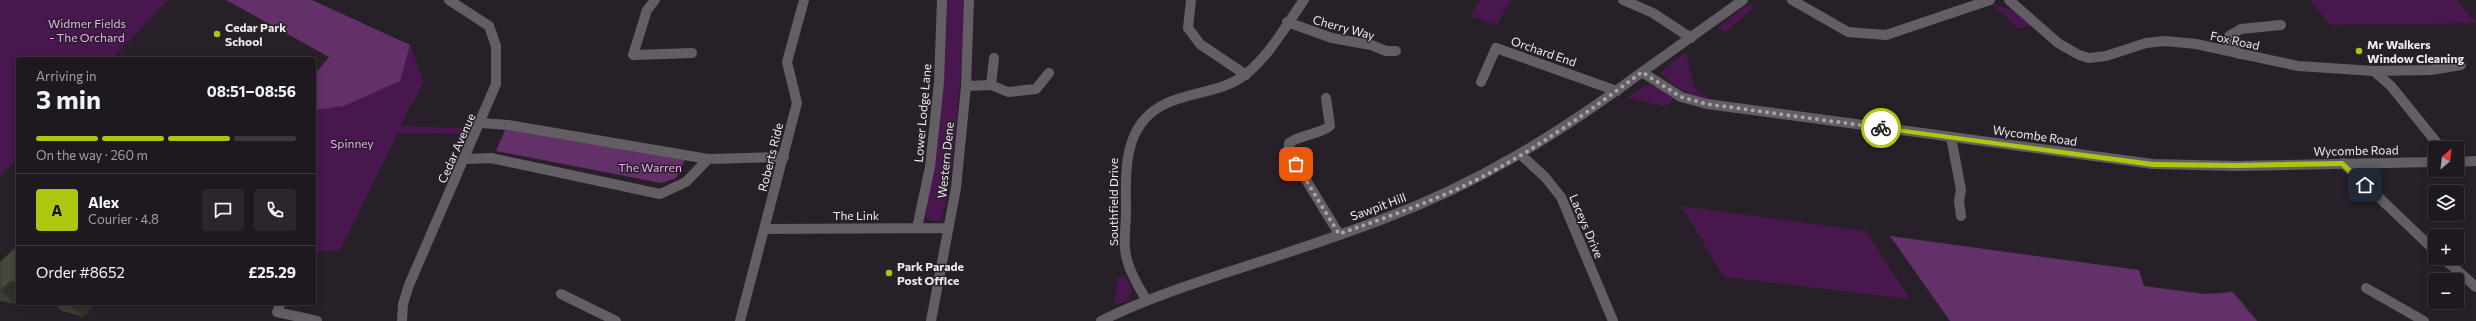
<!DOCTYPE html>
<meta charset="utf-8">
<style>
body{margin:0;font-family:Commissioner,sans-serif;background:#2b252c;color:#f1f3f6;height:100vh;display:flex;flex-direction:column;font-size:15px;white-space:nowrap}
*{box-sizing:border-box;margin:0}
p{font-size:13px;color:#a1a0a4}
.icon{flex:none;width:22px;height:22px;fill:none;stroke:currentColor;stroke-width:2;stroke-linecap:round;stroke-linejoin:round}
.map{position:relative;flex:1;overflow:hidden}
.side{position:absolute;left:16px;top:57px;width:300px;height:248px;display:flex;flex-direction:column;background:#1e181f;border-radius:4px;box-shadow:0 2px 10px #0003,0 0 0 1px #3c373d}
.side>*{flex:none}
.needle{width:26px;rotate:28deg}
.tools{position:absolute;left:2428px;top:141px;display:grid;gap:8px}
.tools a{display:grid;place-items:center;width:36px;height:36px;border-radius:4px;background:#1e181f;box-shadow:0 2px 10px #0003,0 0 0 1px #3c373d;font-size:20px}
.pin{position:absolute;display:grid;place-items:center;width:34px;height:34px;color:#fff;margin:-17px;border-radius:8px;box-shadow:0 2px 6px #0006}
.courier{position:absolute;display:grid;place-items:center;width:40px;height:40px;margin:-20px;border:3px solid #adc60e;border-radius:50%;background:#fff;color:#222;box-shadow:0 1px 5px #0007}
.summary em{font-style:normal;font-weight:700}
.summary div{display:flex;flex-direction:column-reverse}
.summary{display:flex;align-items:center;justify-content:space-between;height:68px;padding:0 20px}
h1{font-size:26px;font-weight:700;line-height:30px}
.bar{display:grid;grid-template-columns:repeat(4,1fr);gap:6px 4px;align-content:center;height:48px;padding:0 20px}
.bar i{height:5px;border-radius:3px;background:#3c373d}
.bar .current{background:#adc60e}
.bar p{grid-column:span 4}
.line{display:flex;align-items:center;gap:10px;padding:0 20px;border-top:1px solid #3c373d}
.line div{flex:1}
.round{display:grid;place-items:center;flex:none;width:42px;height:42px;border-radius:4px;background:#2b252c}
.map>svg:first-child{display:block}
</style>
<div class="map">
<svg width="2476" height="321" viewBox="0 0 2476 321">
<rect width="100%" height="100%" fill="#282029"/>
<path fill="#48174e" d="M 0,0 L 168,0 L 112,59 L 18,59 L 18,158 L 0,177 Z
M 947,0 L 965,0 L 966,3 C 963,37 954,205 939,222 L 928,220 L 925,215 L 940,108 Z
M 1480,0 L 1511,0 L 1497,25 L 1470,16 Z
M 2309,0 L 2457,0 L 2476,23 L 2331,25 Z
M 1991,4 L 2019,12 L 2033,25 L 2019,29 Z
M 1745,6 L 1756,6 L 1725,32 L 1717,28 Z
M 410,45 L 424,82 L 400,126 L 469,128 L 466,134 L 398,133 L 340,251 L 314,251 L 314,110 L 344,106 L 399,81 Z
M 1686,52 L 1694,87 L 1700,94 L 1721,102 C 1699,98 1676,92 1662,74 L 1661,72 Z
M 1646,85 L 1656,87 L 1673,97 L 1672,103 L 1664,106 L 1627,98 Z
M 1681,206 L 1866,231 L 1910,299 L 1724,277 Z
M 1126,276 L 1132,289 L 1129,300 L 1115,305 L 1117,278 Z"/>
<path fill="#64306a" d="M 226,0 L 312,0 L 410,45 L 400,81 L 344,106 L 314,110 L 314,75 L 329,57 Z
M 506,128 L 685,160 L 676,178 L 661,183 L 496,151 Z
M 1890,236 L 2139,270 L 2144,286 L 2205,294 L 2233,292 L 2257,321 L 1950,321 Z"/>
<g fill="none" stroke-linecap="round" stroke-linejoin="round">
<path stroke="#625e63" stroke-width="10" d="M 655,0 L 647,10 L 633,55 L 692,53
M 1191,0 L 1188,28 L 1200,44 L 1246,75
M 1623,0 L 1653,13 L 1691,38
M 1792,0 L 1848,32 L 1886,35 L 1990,0
M 2009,0 L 2058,43 L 2079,55 L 2089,58 L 2106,56 L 2146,43 L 2165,41 L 2196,44 L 2298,66 L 2374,71 L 2391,86 L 2441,148
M 1287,22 L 1332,38 L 1371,45 L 1386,51 L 1396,51
M 2239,54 L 2228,41 L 2229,36 L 2241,29 L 2281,25
M 2374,71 L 2431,70 L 2461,65
M 1642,72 L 1743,0
M 1481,82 L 1496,48 L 1617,91
M 991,85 L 994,58
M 966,86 L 991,85 L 1008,92 L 1036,89 L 1049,73
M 1326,98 L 1330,126 C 1318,135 1302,134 1289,143 L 1289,152 L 1339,234
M 481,123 L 508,125 L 708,159 L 784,157
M 1951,137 L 1961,190 L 1959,201 L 1961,216
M 1520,154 L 1545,177 L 1561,197 L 1613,321
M 466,159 L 491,158 L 660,194 L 686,182 L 708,159
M 2343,163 L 2435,251
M 917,228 L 930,167 L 939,82 L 942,0
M 765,229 L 948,228
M 2443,258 L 2476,287
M 2366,288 L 2424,321
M 561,294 L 616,321
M 1147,301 C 1140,289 1132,277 1128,263 C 1122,246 1126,229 1126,212 C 1126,173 1122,128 1161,106 C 1188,91 1221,94 1246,74 C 1270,55 1286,25 1304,0
M 281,303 L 277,312 L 317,321
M 402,321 L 403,304 L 409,285 L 496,84 L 496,46 L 489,26 L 449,0
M 740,321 L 797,103 L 787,62 L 804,0
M 931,321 L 956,188 L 966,86 L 969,0"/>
<path stroke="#625e63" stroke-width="10" d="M 2457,162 L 2476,161
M 1101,321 C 1141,301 1183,287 1225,273 C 1278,256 1331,239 1383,219 C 1478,184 1561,132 1642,72 L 1681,97 L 1707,104 L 2153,164 L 2236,166 L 2435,162"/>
</g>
<path fill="#3b3e33" d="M 18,245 L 18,301 L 16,304 L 0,301 L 0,262 Z
M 53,303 L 96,303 L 84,317 L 62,311 Z"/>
<path fill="#303229" d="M 11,281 L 18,287 L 18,301 L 16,304 L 0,291 Z
M 70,303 L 96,303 L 84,317 L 69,304 Z"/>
<path fill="#45483b" stroke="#303229" d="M 18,245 L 18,283 L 11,281 L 0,291 L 0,262 Z"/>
<path fill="#adc60e" d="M 1881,126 L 2153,162 L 2236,163 L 2343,161 L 2368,185 L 2362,186 L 2341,166 L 2236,168 L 2153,167 L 1881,130 L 1878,128 Z"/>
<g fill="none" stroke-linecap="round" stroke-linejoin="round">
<path stroke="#a9a3aa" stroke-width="4" stroke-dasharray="0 7.2" d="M 1296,164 L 1339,234 C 1382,219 1425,204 1466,185 C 1528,155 1587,113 1642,72 L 1681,97 L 1707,104 L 1881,128"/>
</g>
<g fill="#adc60e" stroke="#282029" stroke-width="1.5">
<circle cx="217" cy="34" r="4"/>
<circle cx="2359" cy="51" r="4"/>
<circle cx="889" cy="273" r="4"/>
</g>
<g text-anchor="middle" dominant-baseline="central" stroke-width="3" stroke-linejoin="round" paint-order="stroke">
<g font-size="12" fill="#f5a8fc" stroke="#282029">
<text x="87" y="23">Widmer Fields<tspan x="87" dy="14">- The Orchard</tspan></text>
<text x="352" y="143">Spinney</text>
<text x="650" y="167">The Warren</text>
</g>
<g font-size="12" font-weight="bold" fill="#efe9ef" stroke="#282029" text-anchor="start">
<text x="225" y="27">Cedar Park<tspan x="225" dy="14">School</tspan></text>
<text x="2367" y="44">Mr Walkers<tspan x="2367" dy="14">Window Cleaning</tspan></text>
<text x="897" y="266">Park Parade<tspan x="897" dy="14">Post Office</tspan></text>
</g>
<g font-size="12" fill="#efe9ef" stroke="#282029">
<text transform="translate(1344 27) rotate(15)">Cherry Way</text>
<text transform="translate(2235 40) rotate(12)">Fox Road</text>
<text transform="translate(1544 51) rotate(19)">Orchard End</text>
<text transform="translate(922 113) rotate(-85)">Lower Lodge Lane</text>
<text transform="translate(2035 135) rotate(8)">Wycombe Road</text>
<text transform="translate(456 148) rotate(-66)">Cedar Avenue</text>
<text transform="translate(2356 150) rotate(-1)">Wycombe Road</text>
<text transform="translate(770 157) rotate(-76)">Roberts Ride</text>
<text transform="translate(945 160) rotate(-84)">Western Dene</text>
<text transform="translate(1113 202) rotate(-90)">Southfield Drive</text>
<text transform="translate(1378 206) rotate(-20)">Sawpit Hill</text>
<text x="856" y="215">The Link</text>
<text transform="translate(1587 226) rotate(67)">Laceys Drive</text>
</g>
</g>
</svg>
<div class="tools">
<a><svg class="needle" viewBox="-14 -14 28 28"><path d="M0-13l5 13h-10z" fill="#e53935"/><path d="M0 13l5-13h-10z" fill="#a1a0a4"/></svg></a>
<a><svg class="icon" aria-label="layers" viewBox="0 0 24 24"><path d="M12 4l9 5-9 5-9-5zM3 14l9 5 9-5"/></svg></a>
<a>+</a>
<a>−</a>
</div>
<div class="pin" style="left:1296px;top:164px;background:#ea580c"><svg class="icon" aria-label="bag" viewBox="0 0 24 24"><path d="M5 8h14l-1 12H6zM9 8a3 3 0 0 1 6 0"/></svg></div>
<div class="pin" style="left:2365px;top:185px;background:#1f2937"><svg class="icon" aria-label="home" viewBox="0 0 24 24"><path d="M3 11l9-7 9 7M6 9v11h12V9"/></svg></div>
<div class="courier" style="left:1881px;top:128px"><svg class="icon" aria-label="bike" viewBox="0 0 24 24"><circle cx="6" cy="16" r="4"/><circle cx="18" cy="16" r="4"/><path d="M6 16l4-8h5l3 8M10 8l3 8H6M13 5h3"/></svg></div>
<section class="side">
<div class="summary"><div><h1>3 min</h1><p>Arriving in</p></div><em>08:51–08:56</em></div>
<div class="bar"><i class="current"></i><i class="current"></i><i class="current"></i><i></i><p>On the way · 260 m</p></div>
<div class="line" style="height:72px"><b class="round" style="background:#adc60e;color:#111">A</b><div><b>Alex</b><p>Courier · 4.8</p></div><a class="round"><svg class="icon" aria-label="chat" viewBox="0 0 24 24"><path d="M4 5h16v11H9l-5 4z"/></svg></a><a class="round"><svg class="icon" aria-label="phone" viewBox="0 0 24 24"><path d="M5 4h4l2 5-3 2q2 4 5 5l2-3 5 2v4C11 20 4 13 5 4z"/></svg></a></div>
<div class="line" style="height:52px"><div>Order #8652</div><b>£25.29</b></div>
</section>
</div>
